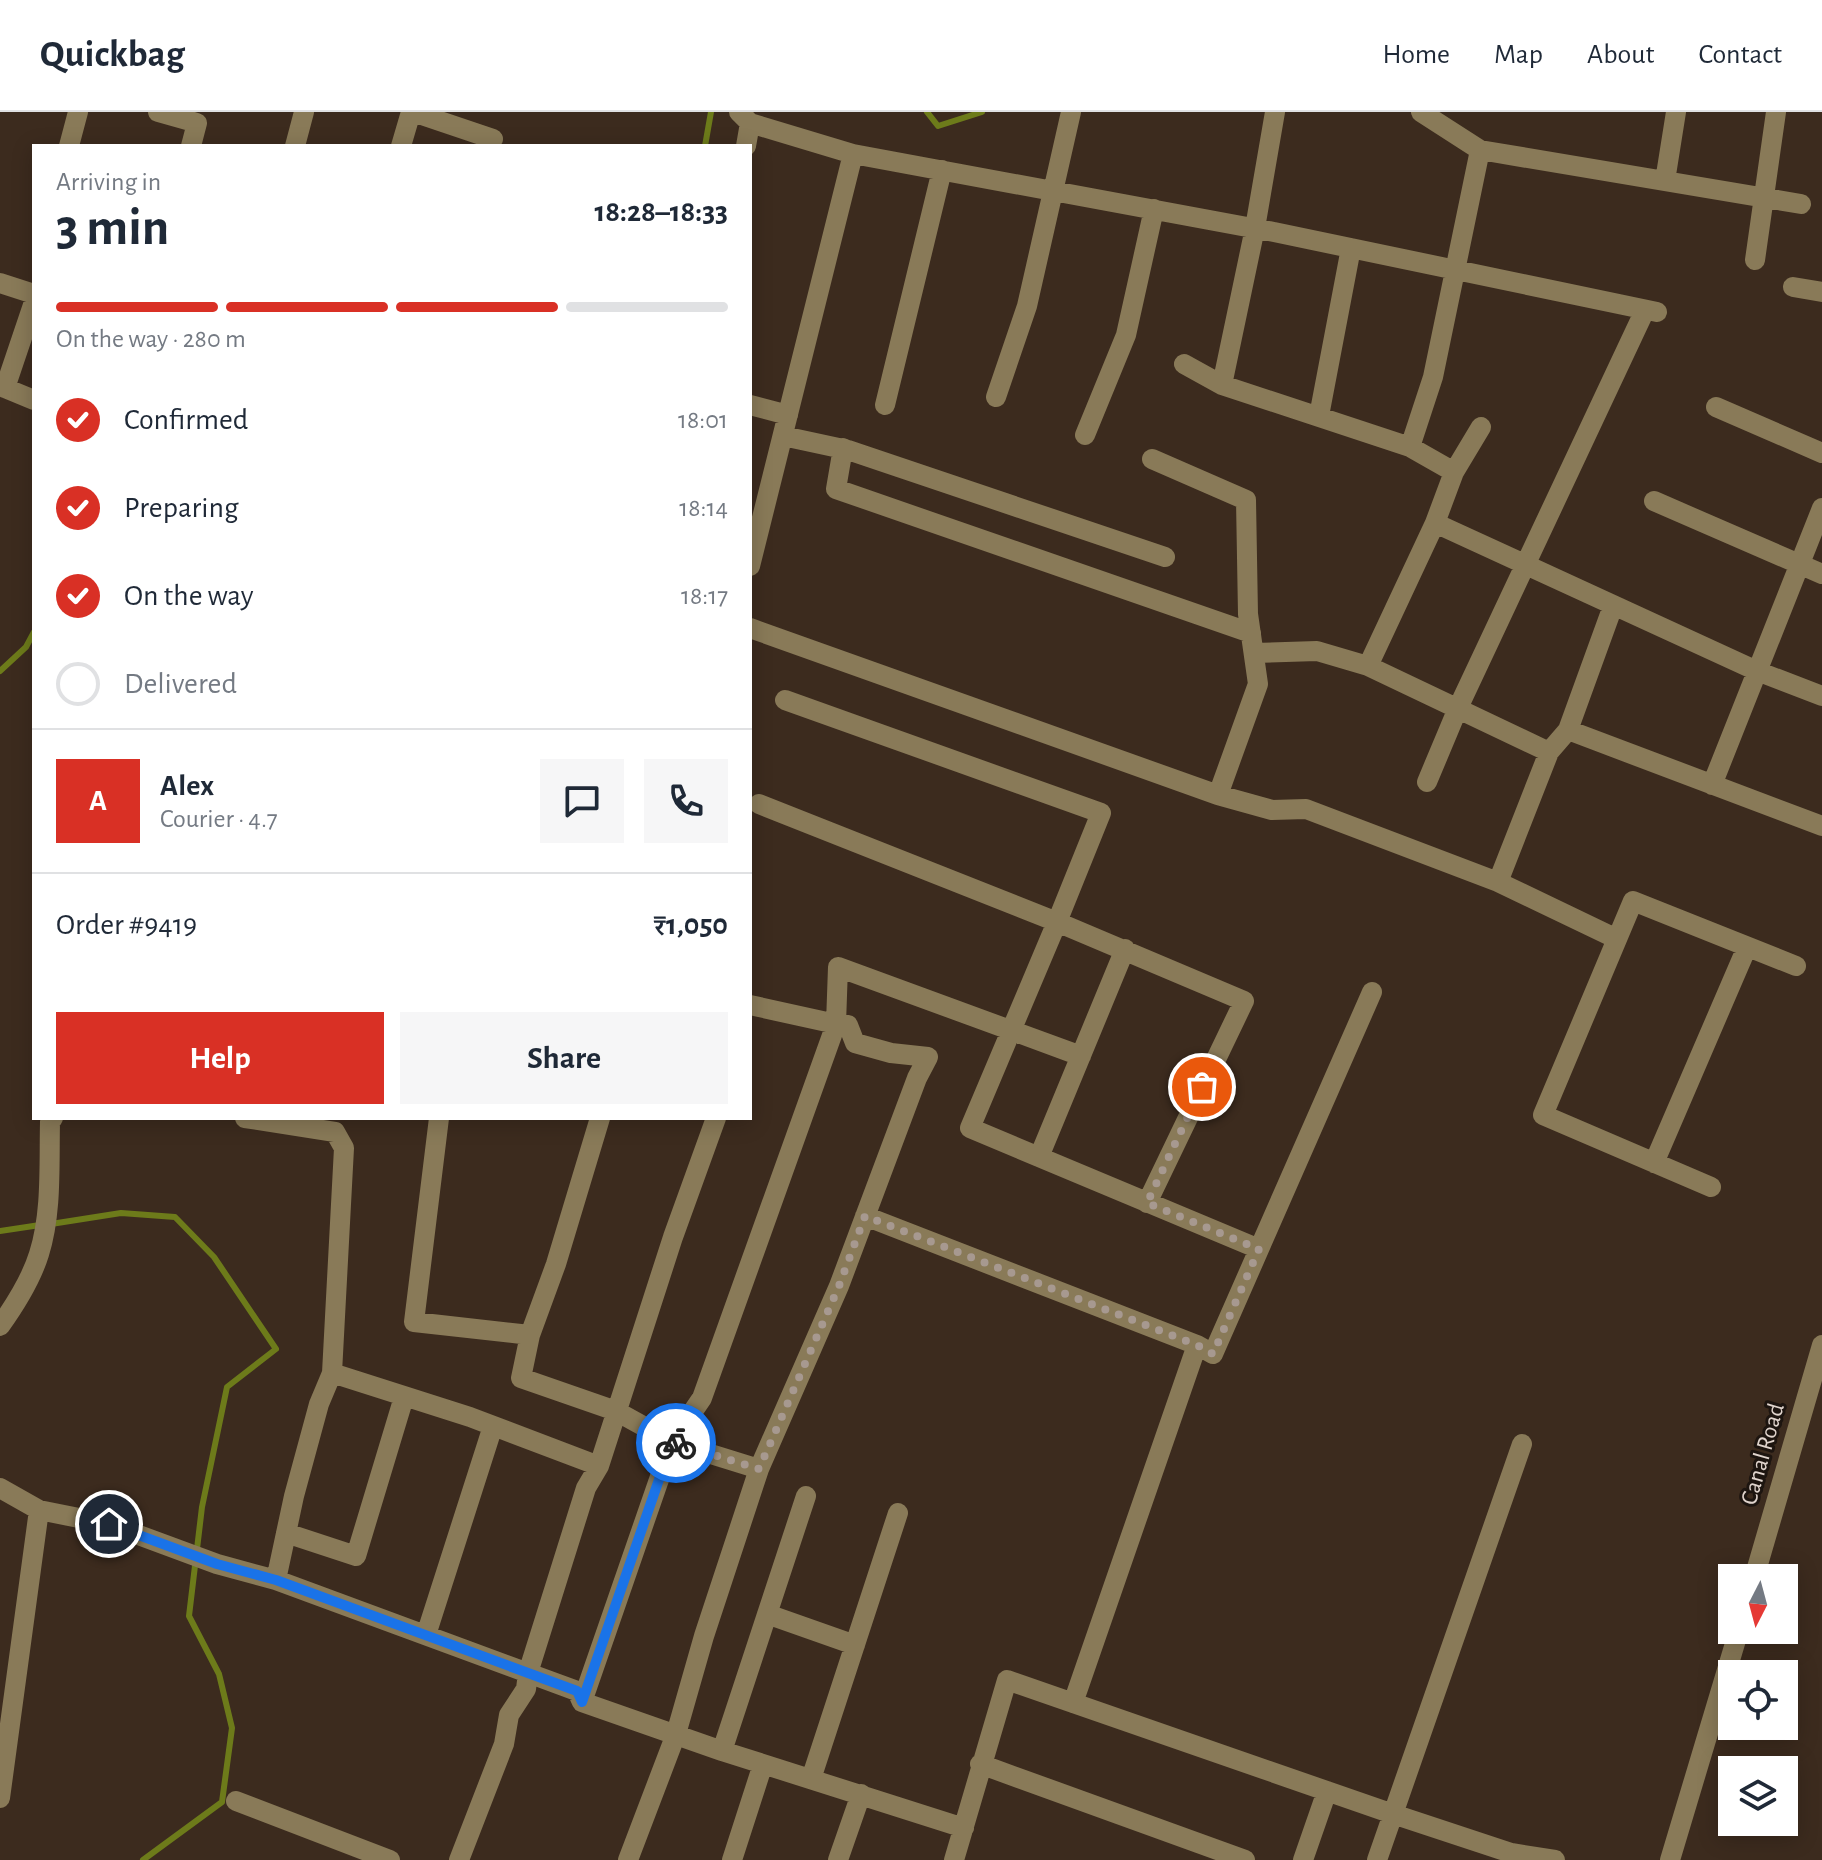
<!DOCTYPE html>
<meta charset="utf-8">
<style>
body{margin:0;font-family:"Alegreya Sans",sans-serif;background:#f6f6f7;color:#1f2937;height:100vh;display:flex;flex-direction:column;font-size:30px;white-space:nowrap}
*{box-sizing:border-box;margin:0}
p{font-size:26px;color:#747a83}
.icon{flex:none;width:44px;height:44px;fill:none;stroke:currentColor;stroke-width:2;stroke-linecap:round;stroke-linejoin:round}
.map{position:relative;flex:1;overflow:hidden}
.sheet{position:absolute;left:32px;top:32px;width:720px;height:976px;display:flex;flex-direction:column;background:#fff;border-radius:0px;box-shadow:0 4px 20px #0003}
.sheet>*{flex:none}
.needle{width:52px;rotate:186deg}
.tools{position:absolute;left:1718px;top:1452px;display:grid;gap:16px}
.tools a{display:grid;place-items:center;width:80px;height:80px;border-radius:0px;background:#fff;box-shadow:0 4px 20px #0003;font-size:40px}
.pin{position:absolute;display:grid;place-items:center;width:68px;height:68px;color:#fff;margin:-34px;border:4px solid #fff;border-radius:50%;box-shadow:0 2px 8px #0007}
.courier{position:absolute;display:grid;place-items:center;width:80px;height:80px;margin:-40px;border:6px solid #1a73e8;border-radius:50%;background:#fff;color:#222;box-shadow:0 2px 10px #0007}
.headline em{font-style:normal;font-weight:700}
.headline div{display:flex;flex-direction:column-reverse}
.headline{display:flex;align-items:center;justify-content:space-between;height:136px;padding:0 24px}
h1{font-size:52px;font-weight:700;line-height:60px}
.bar{display:grid;grid-template-columns:repeat(4,1fr);gap:12px 8px;align-content:center;height:96px;padding:0 24px}
.bar i{height:10px;border-radius:6px;background:#e0e1e3}
.bar .active{background:#d93025}
.bar p{grid-column:span 4}
.line{display:flex;align-items:center;gap:20px;padding:0 24px;border-top:2px solid #e0e1e3}
.line div{flex:1}
.round{display:grid;place-items:center;flex:none;width:84px;height:84px;border-radius:0px;background:#f6f6f7}
ol{padding:0 24px;list-style:none}
li{display:flex;align-items:center;gap:24px;height:88px}
li p{margin-inline-start:auto}
li .icon{padding:8px;border-radius:50%;background:#d93025;color:#fff;stroke-width:4}
li:last-child{color:#747a83}
li i{width:44px;height:44px;border:4px solid #e0e1e3;border-radius:50%}
.primary-button{display:flex;gap:16px;margin-top:auto;padding:16px 24px}
.primary-button a{flex:1;height:92px;border-radius:0px;background:#d93025;color:#fff;font-size:32px;font-weight:700;line-height:92px;text-align:center}
.primary-button a+a{background:#f6f6f7;color:#1f2937}
header{display:flex;align-items:center;gap:48px;box-sizing:border-box;height:112px;padding:0 40px;background:#fff;border-bottom:2px solid #e0e1e3}
header strong{font-size:38px}
nav{display:flex;gap:44px;margin-inline-start:auto;font-size:28px}
.map>svg:first-child{display:block}
</style>
<header>
<strong>Quickbag</strong>
<nav><a>Home</a><a>Map</a><a>About</a><a>Contact</a></nav>
</header>
<div class="map">
<svg width="1822" height="1748" viewBox="0 0 1822 1748">
<rect width="100%" height="100%" fill="#3c2b1e"/>
<g fill="none" stroke-linecap="round" stroke-linejoin="round">
<path stroke="#6d7b1a" stroke-width="6" d="M 927,0 L 938,14 L 982,0
M 705,34 L 711,0
M 0,559 L 26,535 L 34,520
M 51,1112 L 121,1101 L 175,1105 L 214,1145 L 276,1237 L 227,1275 L 202,1395 L 189,1504 L 219,1562 L 232,1616 L 222,1690 L 143,1748
M 0,1119 L 40,1113"/>
<path stroke="#897a58" stroke-width="20" d="M 158,0 L 197,11 L 191,34
M 413,0 L 493,27
M 739,0 L 750,11 L 853,42 L 750,454
M 1421,0 L 1480,38 L 1801,92
M 69,34 L 78,0
M 295,34 L 304,0
M 401,34 L 411,0
M 746,34 L 750,11
M 853,42 L 1274,120 L 1657,200
M 1665,69 L 1676,0
M 1755,148 L 1776,0
M 0,171 L 34,182
M 1793,175 L 1822,180
M 1184,252 L 1222,273 L 1410,335 L 1454,360
M 1222,273 L 1255,116 L 1275,0
M 0,274 L 34,288
M 5,276 L 34,190
M 996,285 L 1027,194 L 1071,0
M 750,293 L 788,303
M 885,293 L 942,58
M 1716,295 L 1822,341
M 1319,304 L 1351,136
M 1085,323 L 1126,223 L 1154,97
M 783,324 L 848,338 L 1165,445
M 1410,335 L 1433,265 L 1480,38
M 843,336 L 836,377 L 1251,521
M 1152,347 L 1246,388 L 1248,502 L 1258,572 L 1218,683
M 1654,389 L 1822,462
M 1435,411 L 1757,559 L 1822,584
M 750,516 L 1218,683 L 1272,698 L 1306,697 L 1498,770 L 1617,827
M 1254,541 L 1317,539 L 1368,554 L 1549,640
M 1368,554 L 1435,411 L 1454,360 L 1481,315
M 785,588 L 1101,701 L 1057,810 L 1244,889 L 1147,1091
M 1568,618 L 1822,714
M 1427,670 L 1458,596 L 1645,198
M 1712,673 L 1822,396
M 759,692 L 1057,810 L 970,1016 L 1039,1045
M 1498,770 L 1549,640 L 1568,618 L 1613,494
M 1125,837 L 1039,1045 L 1259,1137
M 245,1006 L 335,1020 L 344,1036 L 332,1261 L 319,1292 L 294,1384 L 276,1468
M 439,1006 L 414,1210 L 530,1223
M 600,1006 L 556,1152 L 530,1223 L 521,1266 L 616,1299 L 672,1330 L 759,1357 L 704,1524 L 676,1622 L 628,1748
M 1654,1051 L 1747,835
M 1711,1075 L 1543,1003 L 1633,789 L 1796,854
M 865,1104 L 1197,1233 L 1073,1591
M 0,1214 C 15,1193 31,1168 39,1142 C 52,1101 49,1053 50,1010 L 53,1006
M 1197,1233 L 1213,1242 L 1372,880
M 332,1261 L 470,1305 L 599,1354 L 586,1376 L 528,1561 L 526,1577 L 509,1603 L 504,1632 L 459,1748
M 599,1354 L 673,1125 L 716,1006
M 759,1357 L 839,1174 L 917,966 L 928,945 L 891,941 L 855,931 L 848,913 L 836,912 L 838,855 L 1081,944
M 0,1376 L 39,1398 L 109,1412 L 217,1452 L 276,1468 L 577,1579 L 582,1590 L 722,1639 L 964,1716
M 286,1421 L 356,1444 L 404,1285
M 1754,1466 L 1822,1233
M 767,1502 L 855,1533
M 426,1523 L 493,1314
M 582,1590 L 672,1330 L 702,1286 L 836,912 L 750,893
M 722,1639 L 806,1384
M 980,1652 L 1245,1748
M 811,1667 L 898,1401
M 0,1686 L 39,1398
M 236,1689 L 390,1748
M 732,1748 L 763,1652
M 838,1748 L 861,1682
M 954,1748 L 1007,1568 L 1393,1702 L 1511,1741 L 1555,1748
M 1303,1748 L 1327,1679
M 1377,1748 L 1522,1332
M 1670,1748 L 1739,1518"/>
</g>
<g fill="none" stroke-linecap="round" stroke-linejoin="round">
<path stroke="#a79990" stroke-width="8" stroke-dasharray="0 14.4" d="M 676,1331 L 759,1357 L 839,1174 L 865,1104 L 1197,1233 L 1213,1242 L 1259,1137 L 1147,1091 L 1202,975"/>
<path stroke="#1a73e8" stroke-width="10" d="M 109,1412 L 217,1452 L 276,1468 L 577,1579 L 582,1590 L 672,1330 L 676,1331"/>
</g>
<g text-anchor="middle" dominant-baseline="central" stroke-width="6" stroke-linejoin="round" paint-order="stroke">
<g font-size="24" fill="#e0d4cd" stroke="#1d1510">
<text transform="translate(1763 1342) rotate(-74)">Canal Road</text>
</g>
</g>
</svg>
<div class="tools">
<a><svg class="needle" viewBox="-14 -14 28 28"><path d="M0-13l5 13h-10z" fill="#e53935"/><path d="M0 13l5-13h-10z" fill="#747a83"/></svg></a>
<a><svg class="icon" aria-label="locate" viewBox="0 0 24 24"><circle cx="12" cy="12" r="6"/><path d="M12 2v4M12 18v4M2 12h4M18 12h4"/></svg></a>
<a><svg class="icon" aria-label="layers" viewBox="0 0 24 24"><path d="M12 4l9 5-9 5-9-5zM3 14l9 5 9-5"/></svg></a>
</div>
<div class="pin" style="left:1202px;top:975px;background:#ea580c"><svg class="icon" aria-label="bag" viewBox="0 0 24 24"><path d="M5 8h14l-1 12H6zM9 8a3 3 0 0 1 6 0"/></svg></div>
<div class="pin" style="left:109px;top:1412px;background:#1f2937"><svg class="icon" aria-label="home" viewBox="0 0 24 24"><path d="M3 11l9-7 9 7M6 9v11h12V9"/></svg></div>
<div class="courier" style="left:676px;top:1331px"><svg class="icon" aria-label="bike" viewBox="0 0 24 24"><circle cx="6" cy="16" r="4"/><circle cx="18" cy="16" r="4"/><path d="M6 16l4-8h5l3 8M10 8l3 8H6M13 5h3"/></svg></div>
<section class="sheet">
<div class="headline"><div><h1>3 min</h1><p>Arriving in</p></div><em>18:28–18:33</em></div>
<div class="bar"><i class="active"></i><i class="active"></i><i class="active"></i><i></i><p>On the way · 280 m</p></div>
<ol>
<li><svg class="icon" aria-label="check" viewBox="0 0 24 24"><path d="M5 12l5 5 9-10"/></svg>Confirmed<p>18:01</p></li>
<li><svg class="icon" aria-label="check" viewBox="0 0 24 24"><path d="M5 12l5 5 9-10"/></svg>Preparing<p>18:14</p></li>
<li><svg class="icon" aria-label="check" viewBox="0 0 24 24"><path d="M5 12l5 5 9-10"/></svg>On the way<p>18:17</p></li>
<li><i></i>Delivered</li>
</ol>
<div class="line" style="height:144px"><b class="round" style="background:#d93025;color:#fff">A</b><div><b>Alex</b><p>Courier · 4.7</p></div><a class="round"><svg class="icon" aria-label="chat" viewBox="0 0 24 24"><path d="M4 5h16v11H9l-5 4z"/></svg></a><a class="round"><svg class="icon" aria-label="phone" viewBox="0 0 24 24"><path d="M5 4h4l2 5-3 2q2 4 5 5l2-3 5 2v4C11 20 4 13 5 4z"/></svg></a></div>
<div class="line" style="height:104px"><div>Order #9419</div><b>₹1,050</b></div>
<div class="primary-button"><a>Help</a><a>Share</a></div>
</section>
</div>
